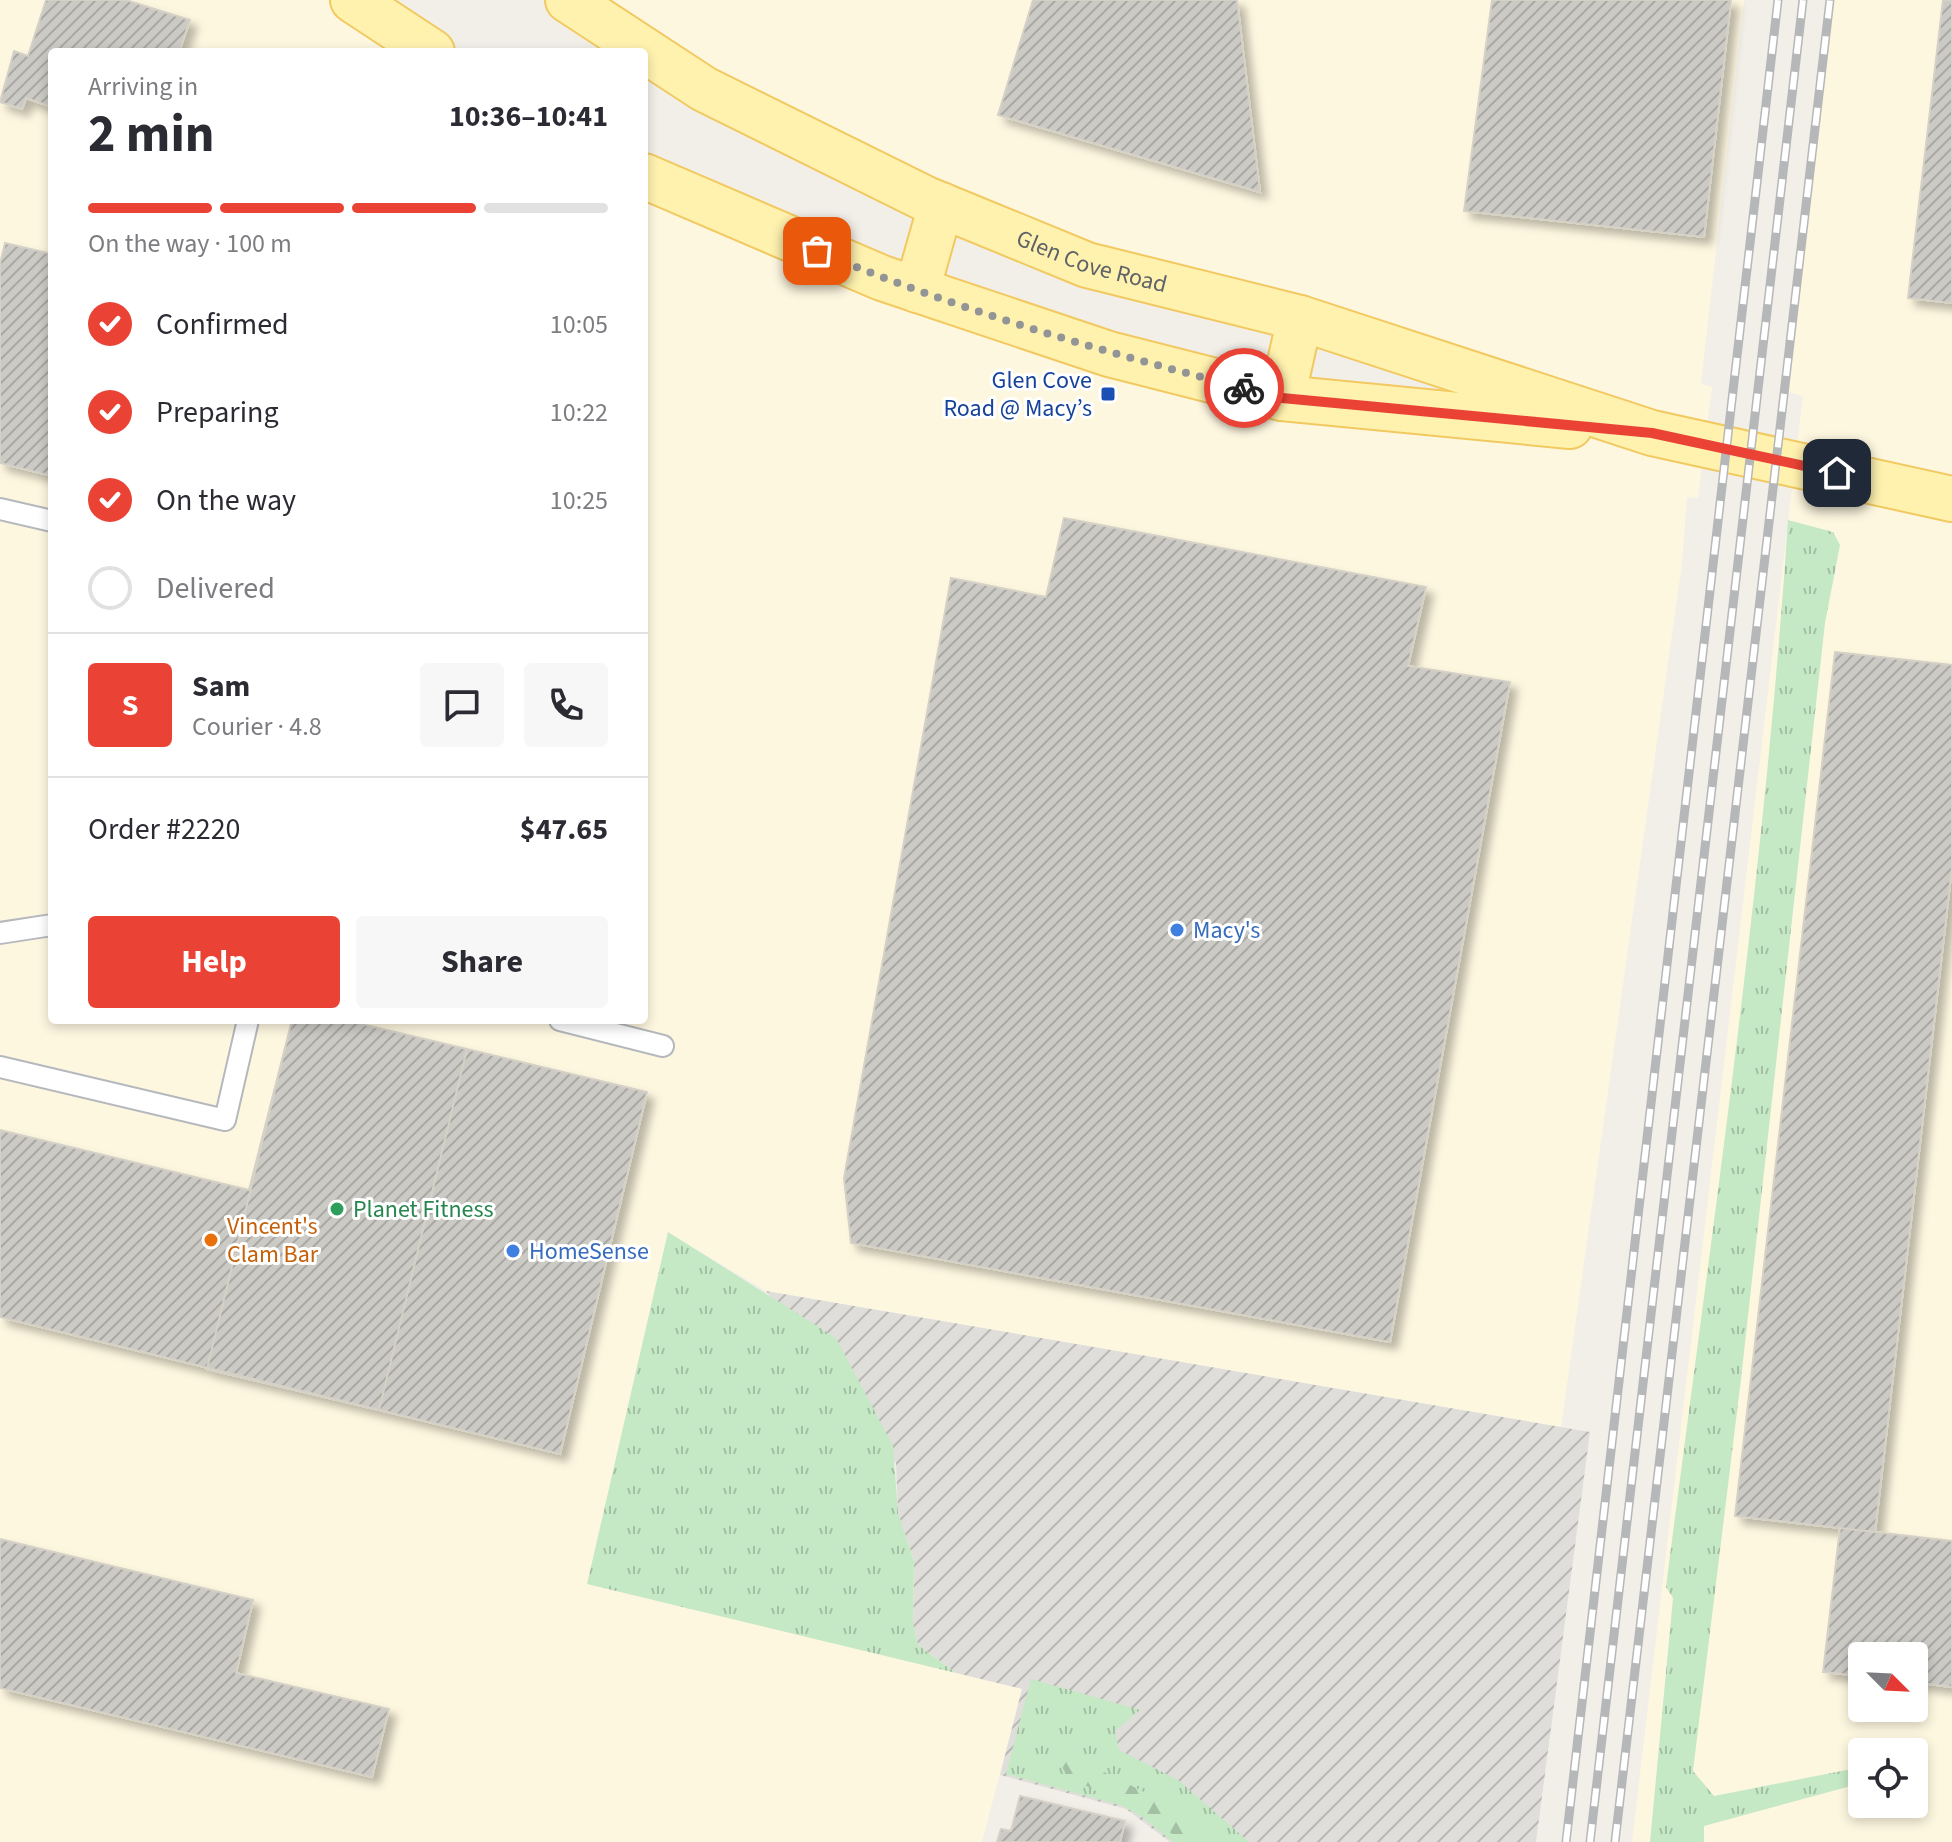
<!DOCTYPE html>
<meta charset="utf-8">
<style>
body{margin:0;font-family:"Source Sans 3",sans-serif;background:#f7f7f7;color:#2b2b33;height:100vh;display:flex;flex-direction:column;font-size:30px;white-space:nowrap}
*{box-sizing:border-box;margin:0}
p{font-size:26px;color:#7c7c81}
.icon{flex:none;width:44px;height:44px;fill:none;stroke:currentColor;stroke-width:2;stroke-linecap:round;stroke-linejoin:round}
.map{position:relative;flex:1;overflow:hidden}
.side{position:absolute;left:48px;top:48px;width:600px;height:976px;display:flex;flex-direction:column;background:#fff;border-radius:8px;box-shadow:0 4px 12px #0003}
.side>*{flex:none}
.needle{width:52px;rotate:114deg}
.controls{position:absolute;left:1848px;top:1642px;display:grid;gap:16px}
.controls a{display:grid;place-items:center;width:80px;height:80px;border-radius:8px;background:#fff;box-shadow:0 4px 12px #0003;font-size:40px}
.pin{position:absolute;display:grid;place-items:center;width:68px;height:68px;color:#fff;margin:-34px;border-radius:16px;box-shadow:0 4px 12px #0006}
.courier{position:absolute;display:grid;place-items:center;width:80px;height:80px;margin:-40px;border:6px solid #ea4335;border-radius:50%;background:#fff;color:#222;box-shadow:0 2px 10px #0007}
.headline em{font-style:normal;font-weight:700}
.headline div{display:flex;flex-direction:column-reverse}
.headline{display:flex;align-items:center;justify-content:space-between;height:136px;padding:0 40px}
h1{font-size:52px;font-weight:700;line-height:60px}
.bar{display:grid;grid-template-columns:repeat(4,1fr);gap:12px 8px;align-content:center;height:96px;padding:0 40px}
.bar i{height:10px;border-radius:6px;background:#e1e1e2}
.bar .selected{background:#ea4335}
.bar p{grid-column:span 4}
.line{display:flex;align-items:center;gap:20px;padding:0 40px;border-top:2px solid #e1e1e2}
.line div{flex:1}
.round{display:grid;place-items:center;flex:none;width:84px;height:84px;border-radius:8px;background:#f7f7f7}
ol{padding:0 40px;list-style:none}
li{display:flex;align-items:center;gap:24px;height:88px}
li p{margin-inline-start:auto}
li .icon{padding:8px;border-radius:50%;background:#ea4335;color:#fff;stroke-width:4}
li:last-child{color:#7c7c81}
li i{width:44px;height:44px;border:4px solid #e1e1e2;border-radius:50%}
.cta{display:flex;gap:16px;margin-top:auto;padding:16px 40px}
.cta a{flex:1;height:92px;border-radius:8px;background:#ea4335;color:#fff;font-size:32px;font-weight:700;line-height:92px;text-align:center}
.cta a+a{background:#f7f7f7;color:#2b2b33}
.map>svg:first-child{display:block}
</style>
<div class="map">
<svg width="1952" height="1842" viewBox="0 0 1952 1842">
<defs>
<pattern id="industrial-furrows" width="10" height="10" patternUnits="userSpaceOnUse" patternTransform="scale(2)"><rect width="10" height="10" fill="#e0deda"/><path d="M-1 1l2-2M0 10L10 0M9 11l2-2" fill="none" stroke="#b9b8b5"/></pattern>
<pattern id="grass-tufts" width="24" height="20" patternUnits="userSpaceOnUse" patternTransform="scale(2)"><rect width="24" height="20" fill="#c5e8c5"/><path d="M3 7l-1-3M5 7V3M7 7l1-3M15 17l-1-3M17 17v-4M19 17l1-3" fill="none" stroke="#a3c0a4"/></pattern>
<pattern id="forest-firs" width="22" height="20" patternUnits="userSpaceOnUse" patternTransform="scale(2)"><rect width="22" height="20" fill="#c5e8c5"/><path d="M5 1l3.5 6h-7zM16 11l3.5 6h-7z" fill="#a3c0a4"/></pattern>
<pattern id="building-hatch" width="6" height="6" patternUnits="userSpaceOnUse" patternTransform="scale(2)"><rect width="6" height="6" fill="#cccac5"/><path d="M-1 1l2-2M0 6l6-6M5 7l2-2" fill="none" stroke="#a9a8a4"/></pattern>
<filter id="shadow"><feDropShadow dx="7" dy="7" stdDeviation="4" flood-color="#0004"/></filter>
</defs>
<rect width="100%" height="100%" fill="#f1efe8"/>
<path fill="#fef7e0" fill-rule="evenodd" d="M 0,0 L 350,0 L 436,52 L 52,52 L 52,1020 L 644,1020 L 644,179 L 1101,357 L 1647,434 L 1088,263 L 571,0 L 1744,0 L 1701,384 L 1712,387 L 1705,443 L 1698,498 L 1687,497 L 1682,563 L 1561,1427 L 766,1291 L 669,1233 L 1022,1689 L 982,1842 L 0,1842 Z
M 1826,0 L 1952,0 L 1952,1842 L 1632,1842 L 1803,396 L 1785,391 ZM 1862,1656 L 1914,1656 L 1914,1708 L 1862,1708 ZM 1862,1752 L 1914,1752 L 1914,1804 L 1862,1804 Z"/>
<path fill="url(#industrial-furrows)" d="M 766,1291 L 1590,1432 L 1536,1842 L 1170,1842 L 1126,1809 L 1000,1775 L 1022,1689 L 956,1673 L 918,1645 L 913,1625 L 914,1561 L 898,1513 L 896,1463 Z"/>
<path fill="url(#grass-tufts)" d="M 1788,520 L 1833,532 L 1840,545 L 1825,623 L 1741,1379 L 1693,1771 L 1714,1796 L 1862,1767 L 1862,1783 L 1704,1826 L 1704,1842 L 1650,1842 L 1673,1598 L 1666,1587 C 1711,1234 1765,876 1788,520 Z
M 668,1232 L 836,1338 L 893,1446 L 898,1513 L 914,1561 L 913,1624 L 918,1645 L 956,1673 L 587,1584 Z
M 1031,1679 L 1140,1710 L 1115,1731 L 1119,1750 L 1178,1780 L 1249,1842 L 1173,1842 L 1131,1808 L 1006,1774 Z"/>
<path fill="url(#forest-firs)" d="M 1065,1753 L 1199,1819 L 1220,1842 L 1187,1842 L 1067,1775 L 1056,1758 Z"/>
<path fill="url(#building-hatch)" stroke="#d6d1c6" stroke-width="2" filter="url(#shadow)" d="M 46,0 L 126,0 L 190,20 L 179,52 L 52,52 L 52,107 L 26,98 L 22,109 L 0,102 L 14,51 L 28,56 Z
M 1033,0 L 1237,0 L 1260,192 L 998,115 Z
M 1492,0 L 1731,0 L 1704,237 L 1464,211 Z
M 1943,0 L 1952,0 L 1952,303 L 1908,298 Z
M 5,243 L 52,254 L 52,476 L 0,463 L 0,264 Z
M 1064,518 L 1426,587 L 1408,666 L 1510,682 L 1390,1342 L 851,1243 L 844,1178 L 951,578 L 1046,597 Z
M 1835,652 L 1952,665 L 1952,867 L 1875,1532 L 1735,1516 Z
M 292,1020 L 345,1020 L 647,1092 L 560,1454 L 0,1317 L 0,1130 L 249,1190 Z
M 292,1020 L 345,1020 L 467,1049 L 379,1410 L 207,1369 Z
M 467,1049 L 647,1092 L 560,1454 L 379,1410 Z
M 1840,1528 L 1952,1541 L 1952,1687 L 1914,1682 L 1914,1656 L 1862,1656 L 1862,1676 L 1823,1672 Z
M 0,1539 L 253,1600 L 236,1673 L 389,1709 L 372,1777 L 0,1688 Z
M 1020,1796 L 1125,1821 L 1120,1842 L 997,1842 L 1001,1829 L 1011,1831 Z"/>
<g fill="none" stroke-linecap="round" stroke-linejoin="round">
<defs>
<path id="lane" d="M 0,509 L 52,521
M 0,933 L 52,925
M 560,1020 L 663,1046
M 0,1067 L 225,1120 L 248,1020"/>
<g id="primary">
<path d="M 353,0 L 432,52"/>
<path id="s1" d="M 568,0 L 704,89 L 926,199 L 1087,265 L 1300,318 L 1652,433 L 1952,499"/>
<path d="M 644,176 L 882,278 L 1109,354 L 1282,398 L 1570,426"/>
<path d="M 917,290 L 941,205"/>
<path d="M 1282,398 L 1300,318"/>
</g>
</defs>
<use href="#lane" stroke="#b5b8bc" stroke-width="24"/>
<use href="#primary" stroke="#f2c960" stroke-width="48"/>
<use href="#lane" stroke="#fff" stroke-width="20"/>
<use href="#primary" stroke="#fff2af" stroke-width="44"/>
<defs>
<path id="rail" d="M 1566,1842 L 1778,0
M 1590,1842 L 1803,0
M 1615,1842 L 1830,0"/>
</defs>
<use href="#rail" stroke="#b6b7b8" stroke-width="9"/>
<use href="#rail" stroke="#fff" stroke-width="6" stroke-dasharray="18" stroke-linecap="butt"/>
</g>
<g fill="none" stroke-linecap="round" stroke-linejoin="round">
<path stroke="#929495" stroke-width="8" stroke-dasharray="0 14.4" d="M 817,251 C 955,309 1099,351 1244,388"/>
<path stroke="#ea4335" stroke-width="10" d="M 1244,388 L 1282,398 L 1652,433 L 1837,473"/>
</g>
<rect fill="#1a4fb4" stroke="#fff" stroke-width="3" x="1100" y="386" width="16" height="16" rx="4"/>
<g fill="#3f7fe0" stroke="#fff" stroke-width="3">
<circle cx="1177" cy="930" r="8"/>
<circle cx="513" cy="1251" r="8"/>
</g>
<circle fill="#2e9e5b" stroke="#fff" stroke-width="3" cx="337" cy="1209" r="8"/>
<circle fill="#e8710a" stroke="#fff" stroke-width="3" cx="211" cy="1240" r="8"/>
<g text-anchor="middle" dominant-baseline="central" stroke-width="6" stroke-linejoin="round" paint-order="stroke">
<g font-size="24" fill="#5f6368" stroke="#fff">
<text stroke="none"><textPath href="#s1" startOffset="588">Glen Cove Road</textPath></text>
</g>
<g font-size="24" fill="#164399" stroke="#fff" text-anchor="end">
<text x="1092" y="380">Glen Cove<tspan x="1092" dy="28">Road @ Macy’s</tspan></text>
</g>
<g font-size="24" fill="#366cbe" stroke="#fff" text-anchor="start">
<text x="1193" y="930">Macy's</text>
<text x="529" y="1251">HomeSense</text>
</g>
<g font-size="24" fill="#27864d" stroke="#fff" text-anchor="start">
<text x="353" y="1209">Planet Fitness</text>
</g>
<g font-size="24" fill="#c56008" stroke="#fff" text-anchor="start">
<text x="227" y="1226">Vincent's<tspan x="227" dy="28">Clam Bar</tspan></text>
</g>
</g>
</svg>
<div class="controls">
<a><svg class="needle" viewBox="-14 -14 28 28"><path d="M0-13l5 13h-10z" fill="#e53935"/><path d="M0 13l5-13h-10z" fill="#7c7c81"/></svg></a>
<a><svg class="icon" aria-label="locate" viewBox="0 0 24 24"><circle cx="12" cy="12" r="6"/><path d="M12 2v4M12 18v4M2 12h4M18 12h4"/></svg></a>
</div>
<div class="pin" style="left:817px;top:251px;background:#ea580c"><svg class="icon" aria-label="bag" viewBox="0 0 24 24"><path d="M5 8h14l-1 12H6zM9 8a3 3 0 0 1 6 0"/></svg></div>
<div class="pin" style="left:1837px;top:473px;background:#1f2937"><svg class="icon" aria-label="home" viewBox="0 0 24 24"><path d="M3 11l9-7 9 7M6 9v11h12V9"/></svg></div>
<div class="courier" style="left:1244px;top:388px"><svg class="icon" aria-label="bike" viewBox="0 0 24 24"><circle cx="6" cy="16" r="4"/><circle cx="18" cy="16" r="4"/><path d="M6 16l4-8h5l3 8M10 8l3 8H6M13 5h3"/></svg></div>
<section class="side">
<div class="headline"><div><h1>2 min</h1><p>Arriving in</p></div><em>10:36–10:41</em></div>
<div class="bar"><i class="selected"></i><i class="selected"></i><i class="selected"></i><i></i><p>On the way · 100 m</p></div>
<ol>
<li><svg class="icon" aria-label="check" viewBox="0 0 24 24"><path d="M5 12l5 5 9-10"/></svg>Confirmed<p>10:05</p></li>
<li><svg class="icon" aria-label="check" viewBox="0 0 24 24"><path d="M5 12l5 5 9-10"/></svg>Preparing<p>10:22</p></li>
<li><svg class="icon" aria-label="check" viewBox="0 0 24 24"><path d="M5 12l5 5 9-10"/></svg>On the way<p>10:25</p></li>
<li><i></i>Delivered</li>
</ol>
<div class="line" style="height:144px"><b class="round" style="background:#ea4335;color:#fff">S</b><div><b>Sam</b><p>Courier · 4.8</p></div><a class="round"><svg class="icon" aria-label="chat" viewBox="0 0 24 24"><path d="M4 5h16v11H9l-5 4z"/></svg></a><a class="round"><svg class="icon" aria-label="phone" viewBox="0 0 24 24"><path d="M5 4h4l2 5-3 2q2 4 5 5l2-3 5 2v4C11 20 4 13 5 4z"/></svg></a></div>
<div class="line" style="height:104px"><div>Order #2220</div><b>$47.65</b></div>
<div class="cta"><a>Help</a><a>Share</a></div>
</section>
</div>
